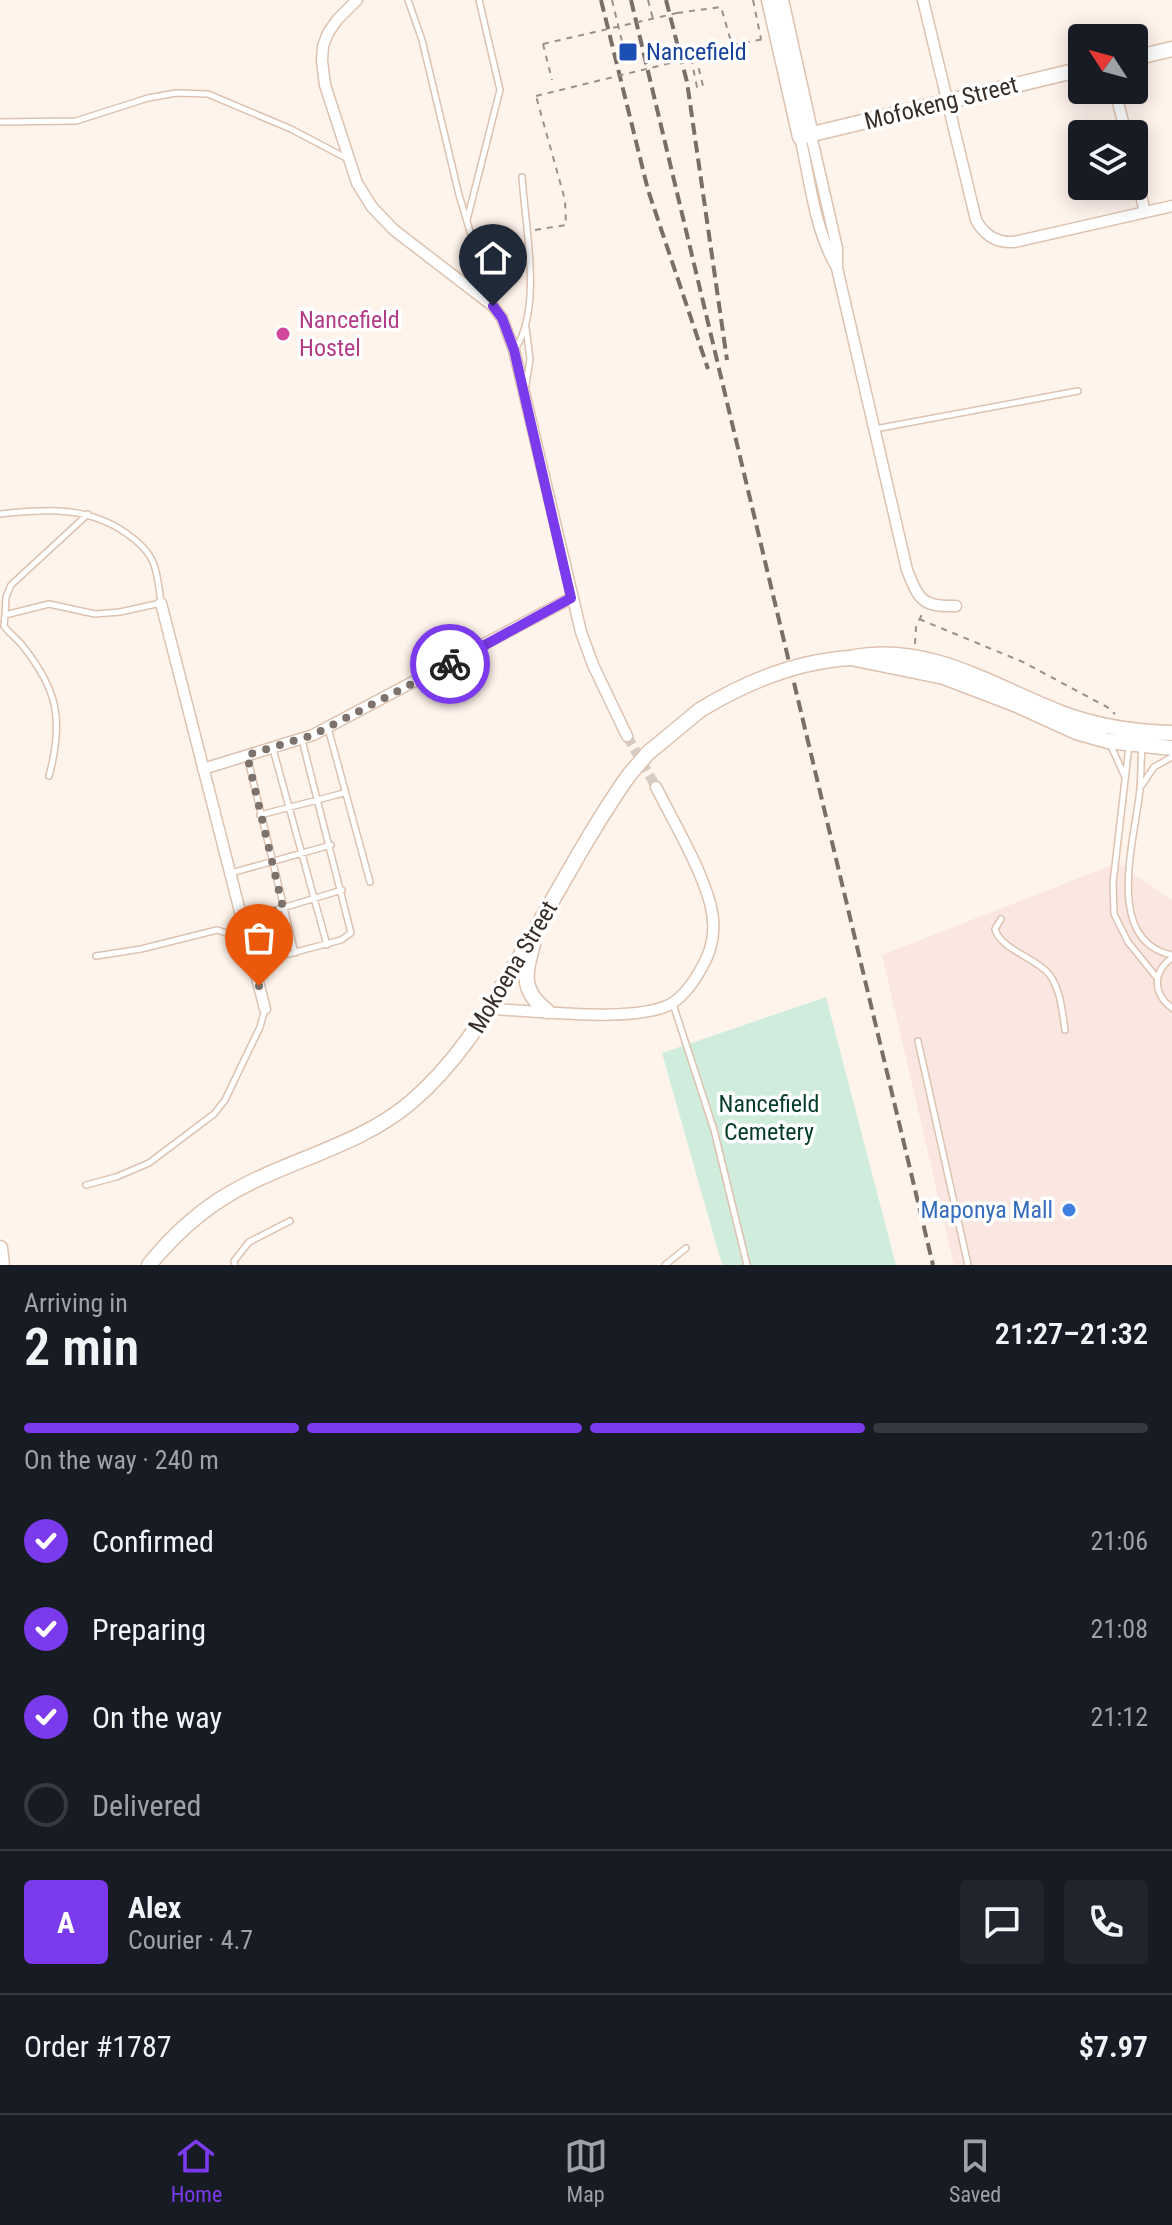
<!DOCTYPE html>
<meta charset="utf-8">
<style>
body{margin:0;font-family:"Roboto Condensed",sans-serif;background:#20242c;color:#f1f3f6;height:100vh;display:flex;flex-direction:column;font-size:30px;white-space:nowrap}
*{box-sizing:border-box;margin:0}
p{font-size:26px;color:#9ea1a6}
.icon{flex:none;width:44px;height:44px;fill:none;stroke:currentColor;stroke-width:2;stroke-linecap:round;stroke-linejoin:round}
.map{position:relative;height:1265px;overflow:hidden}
.drawer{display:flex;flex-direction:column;background:#171b24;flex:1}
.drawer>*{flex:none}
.needle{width:52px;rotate:306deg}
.controls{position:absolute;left:1068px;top:24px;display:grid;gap:16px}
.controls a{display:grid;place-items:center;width:80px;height:80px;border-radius:8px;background:#171b24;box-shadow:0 4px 20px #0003;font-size:40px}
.pin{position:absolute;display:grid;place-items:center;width:68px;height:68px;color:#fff;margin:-82px -34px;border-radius:50% 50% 50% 0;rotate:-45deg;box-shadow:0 0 8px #0007}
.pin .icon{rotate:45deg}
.courier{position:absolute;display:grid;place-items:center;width:80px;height:80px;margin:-40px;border:6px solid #7c3aed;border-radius:50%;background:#fff;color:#222;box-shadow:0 2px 10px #0007}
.headline em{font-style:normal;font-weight:600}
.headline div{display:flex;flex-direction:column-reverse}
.headline{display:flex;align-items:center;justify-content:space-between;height:136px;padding:0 24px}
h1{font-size:52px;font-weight:600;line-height:60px}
.bar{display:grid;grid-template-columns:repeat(4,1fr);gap:12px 8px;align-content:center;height:96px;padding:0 24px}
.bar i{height:10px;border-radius:6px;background:#363941}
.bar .current{background:#7c3aed}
.bar p{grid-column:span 4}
.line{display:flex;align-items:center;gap:20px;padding:0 24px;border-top:2px solid #363941}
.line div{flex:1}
.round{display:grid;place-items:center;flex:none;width:84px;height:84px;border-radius:8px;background:#20242c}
ol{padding:0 24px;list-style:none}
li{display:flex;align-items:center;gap:24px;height:88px}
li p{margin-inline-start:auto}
li .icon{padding:8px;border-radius:50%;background:#7c3aed;color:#fff;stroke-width:4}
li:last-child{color:#9ea1a6}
li i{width:44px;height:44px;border:4px solid #363941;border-radius:50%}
.tabs{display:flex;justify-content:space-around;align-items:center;height:112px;border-top:2px solid #363941;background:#171b24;font-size:22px;color:#9ea1a6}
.tabs a{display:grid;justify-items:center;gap:4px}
.tabs .current{color:#7c3aed}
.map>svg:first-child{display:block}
</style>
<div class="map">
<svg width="1172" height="1265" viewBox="0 0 1172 1265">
<rect width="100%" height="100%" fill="#fff4ec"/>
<path fill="#fbe7e1" d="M 1117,863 L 1172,900 L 1172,1265 L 954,1265 L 882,955 Z"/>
<path fill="#d0ecdc" d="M 826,997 L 896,1265 L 722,1265 L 662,1053 Z"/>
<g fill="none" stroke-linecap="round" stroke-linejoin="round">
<path stroke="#d7ccc5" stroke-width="10" stroke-dasharray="10 5" stroke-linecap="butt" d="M 627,736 L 656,787"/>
<defs>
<path id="lane" d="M 408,0 L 422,40 L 459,195 L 491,301
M 0,122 L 76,121 L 148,98 L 176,93 L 208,94 L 291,129 L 348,159
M 467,220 L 500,90 L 479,0
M 515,349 C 543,308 525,226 522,177
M 526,385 L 530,359 L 526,328
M 875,429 L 1078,391
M 0,514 C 46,509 87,506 126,533 C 136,540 147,549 152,560 C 158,572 159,589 161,603 L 120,612 L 95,614 L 49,604 L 5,615 L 4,626 C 9,633 16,638 22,645 C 58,690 64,720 49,776
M 5,615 L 6,597 L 11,585 L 88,514
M 328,728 L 370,882
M 1142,745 C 1141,760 1141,775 1140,789 C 1136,836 1102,941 1172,955
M 1111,746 L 1125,777
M 1129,746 L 1113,883 L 1114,914 L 1128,942 L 1157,978
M 273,749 L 327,945
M 247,756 L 295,953
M 1142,785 L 1154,767 L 1172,757
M 260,815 L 344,793
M 231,873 L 331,845
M 1001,919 L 995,929 C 1001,950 1035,957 1049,974 C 1061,990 1062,1011 1065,1030
M 243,920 L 342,890
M 96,956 L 141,949 L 217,930 L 230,934 L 248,956
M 1172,958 C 1152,972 1153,994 1172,1008
M 254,963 L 341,940 L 351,933 L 302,740
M 673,1004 L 714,1130 L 747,1265
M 918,1041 L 968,1265
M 86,1185 L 116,1177 L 149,1163 L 214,1114 L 225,1100 L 260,1027 L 265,1009
M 235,1265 L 234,1261 L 249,1242 L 290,1221
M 665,1265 L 686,1248"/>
<path id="street" d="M 357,0 L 337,20 L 328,33 L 323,46 L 322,61 L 325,85 L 357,183 L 372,207 L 394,230 L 493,306 L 502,318 L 514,350 L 581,632 L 593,665 L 627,736
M 923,0 L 976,220 C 984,235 997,243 1014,242 L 1172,206
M 1115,90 L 1126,134
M 811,135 L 837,248 L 837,268 L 907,570 C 919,600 922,607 956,606
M 800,137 C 810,179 814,228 836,266
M 1134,167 L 1145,212
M 161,603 L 265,1009
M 203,769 L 313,735 L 571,598
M 489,1009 C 534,1010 633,1024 671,1004 C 684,996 695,980 702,967 C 714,947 716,925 710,903 C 699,864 674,823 656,787"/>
<path id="secondary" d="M 769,0 L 800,137 L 1082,69
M 781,0 L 811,135
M 1134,58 L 1172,49
M 854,657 C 931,643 995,688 1064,714 C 1099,727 1135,732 1172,733
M 851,658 L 944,677 L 1017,705 L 1076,732 L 1108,741 L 1172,748
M 533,944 C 525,974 520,990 547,1011
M 0,1248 L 2,1265
M 149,1265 C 170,1239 193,1217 221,1199 C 280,1161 355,1149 410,1103 C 455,1065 484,1018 513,968 C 552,904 586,836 629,775 L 648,753 L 700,710"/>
</defs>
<use href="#lane" stroke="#ddc2af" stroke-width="8"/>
<use href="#street" stroke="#ddc2af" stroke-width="13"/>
<use href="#secondary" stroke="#ddc2af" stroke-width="17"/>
<path stroke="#9b9089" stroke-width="2" stroke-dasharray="6 6" stroke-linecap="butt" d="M 612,0 L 626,58
M 648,0 L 653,19
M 753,0 L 761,39
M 677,13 L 721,7 L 732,45 L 764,39
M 543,44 L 552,80
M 691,58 L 697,87 L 703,86 L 696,57 L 732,46
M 535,230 L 566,225 L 565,200 L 536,96
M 919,619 L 1023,662 L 1107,707 L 1115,714
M 915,644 L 916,627 L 923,612"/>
<use href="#lane" stroke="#fff" stroke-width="5"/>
<use href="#street" stroke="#fff" stroke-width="10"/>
<use href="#secondary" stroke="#fff" stroke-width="14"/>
<path stroke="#7a6f68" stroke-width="4" stroke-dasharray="12 6" stroke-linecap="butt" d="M 601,0 L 648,190 L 708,369
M 631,0 L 933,1265
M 666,0 L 687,82 L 727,360"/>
<defs>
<path id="secondary-bridge" d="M 700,710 C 746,682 797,661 851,658"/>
</defs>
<use href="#secondary-bridge" stroke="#ddc2af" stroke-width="17" stroke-linecap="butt"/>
<path stroke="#9b9089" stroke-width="2" stroke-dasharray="6 6" stroke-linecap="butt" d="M 543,44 L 677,13
M 536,96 L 691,58"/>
<use href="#secondary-bridge" stroke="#fff" stroke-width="14"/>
</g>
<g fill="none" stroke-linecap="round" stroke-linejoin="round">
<path stroke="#7e736c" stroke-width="8" stroke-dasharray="0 14.4" d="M 259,986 L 242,920 L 283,908 L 247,755 L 313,735 L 450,664"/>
<path stroke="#7c3aed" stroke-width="10" d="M 450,664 L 571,598 L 514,350 L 502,318 L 493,306"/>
</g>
<rect fill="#1a4fb4" stroke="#fff" stroke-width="3" x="618" y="42" width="20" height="20" rx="4"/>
<circle fill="#d1479c" stroke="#fff" stroke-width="3" cx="283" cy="334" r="8"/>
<circle fill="#3f7fe0" stroke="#fff" stroke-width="3" cx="1069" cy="1210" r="8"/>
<g text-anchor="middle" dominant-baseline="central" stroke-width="7" stroke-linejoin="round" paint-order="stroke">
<g font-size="24" fill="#164399" stroke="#fff" text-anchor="start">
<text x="646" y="52">Nancefield</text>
</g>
<g font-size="24" fill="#392e27" stroke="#fff">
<text transform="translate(941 103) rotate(-14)">Mofokeng Street</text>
<text transform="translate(513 967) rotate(-59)">Mokoena Street</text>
</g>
<g font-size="24" fill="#b23c85" stroke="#fff" text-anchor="start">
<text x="299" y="320">Nancefield<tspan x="299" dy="28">Hostel</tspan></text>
</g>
<g font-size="24" fill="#043c26" stroke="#fff">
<text x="769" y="1104">Nancefield<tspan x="769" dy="28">Cemetery</tspan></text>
</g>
<g font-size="24" fill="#366cbe" stroke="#fff" text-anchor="end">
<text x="1053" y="1210">Maponya Mall</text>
</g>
</g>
</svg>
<div class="controls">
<a><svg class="needle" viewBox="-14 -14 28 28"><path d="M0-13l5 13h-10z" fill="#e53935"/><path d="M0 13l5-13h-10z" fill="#9ea1a6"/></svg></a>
<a><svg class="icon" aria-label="layers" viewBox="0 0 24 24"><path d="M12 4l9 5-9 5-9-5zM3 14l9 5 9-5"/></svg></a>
</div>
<div class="pin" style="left:259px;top:986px;background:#ea580c"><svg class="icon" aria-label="bag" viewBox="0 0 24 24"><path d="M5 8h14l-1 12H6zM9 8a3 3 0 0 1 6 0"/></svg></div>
<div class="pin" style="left:493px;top:306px;background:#1f2937"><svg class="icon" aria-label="home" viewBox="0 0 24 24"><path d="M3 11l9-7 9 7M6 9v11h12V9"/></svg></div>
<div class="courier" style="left:450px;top:664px"><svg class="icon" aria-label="bike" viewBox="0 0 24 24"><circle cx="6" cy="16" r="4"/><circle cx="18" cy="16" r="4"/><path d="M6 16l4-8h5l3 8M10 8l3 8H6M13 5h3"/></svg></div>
</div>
<section class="drawer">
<div class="headline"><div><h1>2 min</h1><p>Arriving in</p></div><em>21:27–21:32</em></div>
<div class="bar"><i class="current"></i><i class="current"></i><i class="current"></i><i></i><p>On the way · 240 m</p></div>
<ol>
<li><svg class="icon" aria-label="check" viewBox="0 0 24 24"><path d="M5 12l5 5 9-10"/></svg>Confirmed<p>21:06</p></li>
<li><svg class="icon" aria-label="check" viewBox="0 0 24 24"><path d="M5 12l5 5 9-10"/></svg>Preparing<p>21:08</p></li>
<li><svg class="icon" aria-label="check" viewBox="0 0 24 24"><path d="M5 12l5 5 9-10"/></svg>On the way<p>21:12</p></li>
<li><i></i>Delivered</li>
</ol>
<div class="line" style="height:144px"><b class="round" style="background:#7c3aed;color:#fff">A</b><div><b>Alex</b><p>Courier · 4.7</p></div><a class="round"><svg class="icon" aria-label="chat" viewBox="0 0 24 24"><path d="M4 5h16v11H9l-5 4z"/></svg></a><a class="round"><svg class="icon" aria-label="phone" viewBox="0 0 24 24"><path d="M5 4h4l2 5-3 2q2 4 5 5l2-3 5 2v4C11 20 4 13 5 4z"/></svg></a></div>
<div class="line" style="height:104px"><div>Order #1787</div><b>$7.97</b></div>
</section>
<nav class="tabs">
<a class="current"><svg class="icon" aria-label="home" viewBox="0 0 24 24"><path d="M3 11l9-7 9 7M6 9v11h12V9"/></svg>Home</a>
<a><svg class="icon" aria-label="map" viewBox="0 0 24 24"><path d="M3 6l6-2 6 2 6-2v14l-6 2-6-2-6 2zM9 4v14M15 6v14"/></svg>Map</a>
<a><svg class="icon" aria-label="saved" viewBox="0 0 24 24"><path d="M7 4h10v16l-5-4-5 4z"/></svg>Saved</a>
</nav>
